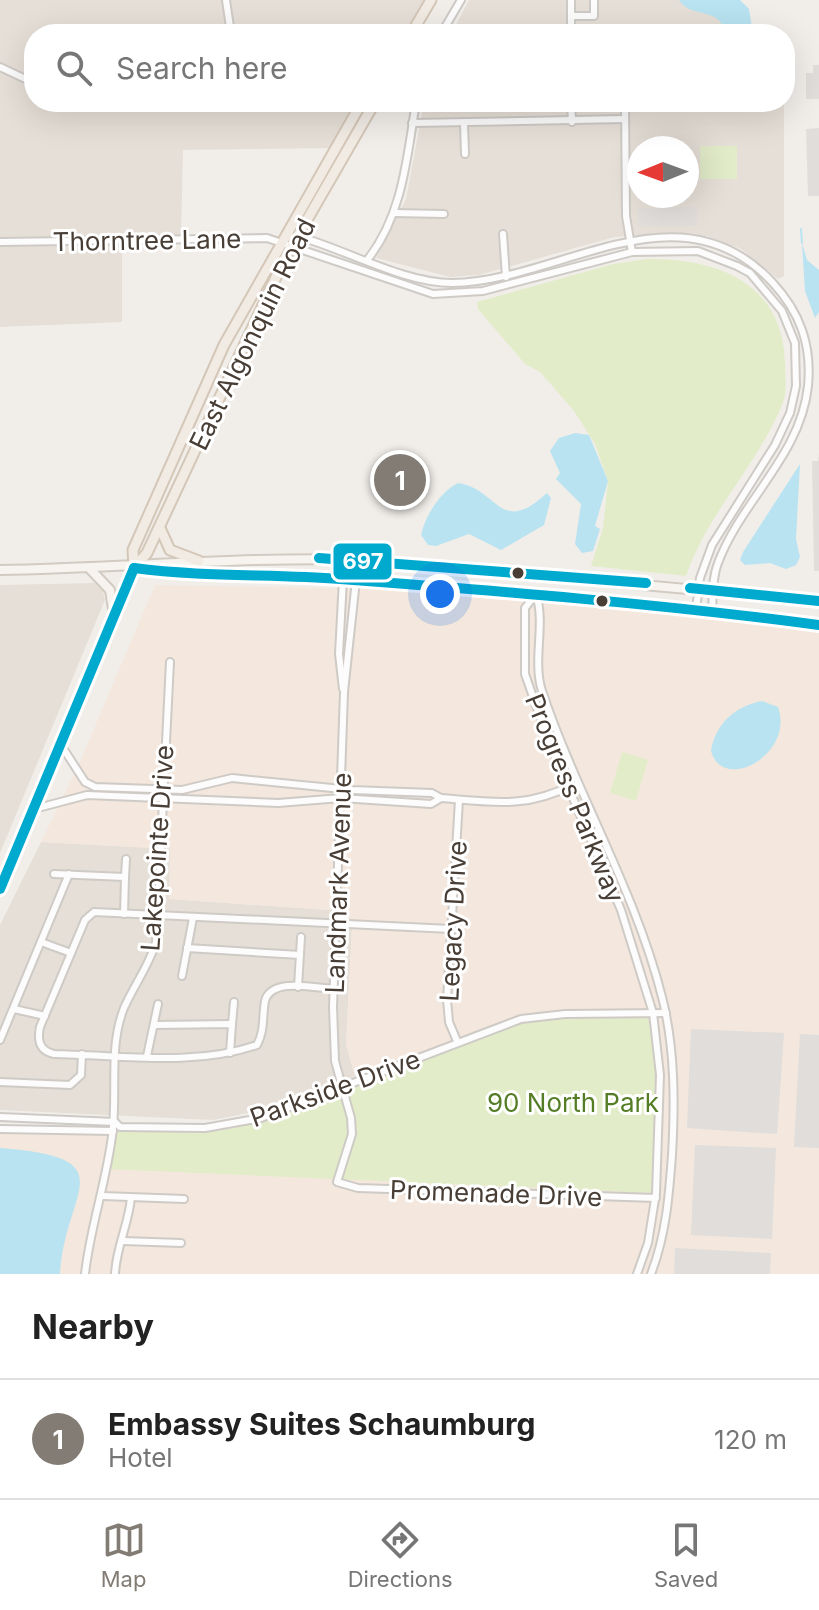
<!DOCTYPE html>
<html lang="en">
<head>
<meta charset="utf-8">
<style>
	body { margin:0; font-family:Inter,sans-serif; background:#f2f2f2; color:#222 }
	.compass { position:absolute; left:627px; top:136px; width:72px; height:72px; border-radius:50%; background:#fff; box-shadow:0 8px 32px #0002; rotate:269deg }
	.you { position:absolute; left:440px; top:594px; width:28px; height:28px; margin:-20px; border:6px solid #fff; border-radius:50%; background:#1a73e8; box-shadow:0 0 0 12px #1a73e833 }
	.badge { display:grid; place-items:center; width:52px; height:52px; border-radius:50%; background:#837c75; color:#fff; font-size:26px; font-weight:700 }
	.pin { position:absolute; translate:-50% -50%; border:4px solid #fff; box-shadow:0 2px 8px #0006 }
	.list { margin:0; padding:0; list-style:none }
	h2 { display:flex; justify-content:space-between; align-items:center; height:104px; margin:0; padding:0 32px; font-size:34px }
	h2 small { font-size:26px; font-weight:400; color:#767676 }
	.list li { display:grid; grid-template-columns:52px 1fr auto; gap:24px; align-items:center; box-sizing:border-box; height:120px; padding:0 32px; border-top:2px solid #e0e0e0 }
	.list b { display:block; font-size:30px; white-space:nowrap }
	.list p { margin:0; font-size:26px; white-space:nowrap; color:#767676 }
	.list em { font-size:26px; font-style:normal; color:#767676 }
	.icon { flex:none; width:44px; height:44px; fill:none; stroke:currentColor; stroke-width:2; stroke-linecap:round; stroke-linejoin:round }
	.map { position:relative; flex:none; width:819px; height:1274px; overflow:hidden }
	.search { position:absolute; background:#fff; box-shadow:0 8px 32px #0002; left:24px; right:24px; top:24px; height:88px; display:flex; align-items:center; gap:20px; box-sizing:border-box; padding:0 28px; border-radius:32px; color:#767676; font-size:30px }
	.sheet { height:224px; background:#fff }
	nav { display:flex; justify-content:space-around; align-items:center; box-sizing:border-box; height:112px; border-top:2px solid #e0e0e0; background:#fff; font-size:22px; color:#767676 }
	nav a { display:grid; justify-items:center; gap:4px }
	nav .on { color:#837c75 }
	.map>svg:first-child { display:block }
</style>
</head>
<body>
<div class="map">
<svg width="819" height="1274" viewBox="0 0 819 1274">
	<rect width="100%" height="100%" fill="#f1eeea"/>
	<g fill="#e6dfd7" fill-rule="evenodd">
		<path d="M0,0h431l-20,34h-377v68h328l-26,46 -153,2 -2,89 -59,1v82l-122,5z"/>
		<path d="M469,0h263l1,34h-282z"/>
		<path d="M424,102h360v174l-6,3 -37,-30 -34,-13 -32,-3 -60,4 -136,38 -29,2 -74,-19 30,-59zM639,148h48v48h-48z"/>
		<path d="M94,583l9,8 2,9 -105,253v-268z"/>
		<path d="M41,842l129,7v50l173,12 9,15 -6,119 9,31 -77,31 -65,13 -213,-10v-185z"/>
	</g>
	<path fill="#f4e7dd" d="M155,585l227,4 437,37v648h-819v-144l115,1 108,-4 134,-45 -11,-37 6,-119 -9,-15 -174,-12 1,-50 -129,-7 38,-78z"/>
	<g fill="#e3ecc9">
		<rect x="700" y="146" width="37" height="33"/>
		<path d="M647,259c69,-1 136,23 138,104 0,13 3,29 -3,42 -25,61 -74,107 -96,171l-95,-10 12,-38 5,-47 -13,-37 -21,-33 -34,-39 -15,-8 -47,-55 -1,-7 136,-38z"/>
		<path d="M622,752l26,8 -12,41 -26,-8z"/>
		<path d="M653,1013l7,62 -4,118 -550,-24 7,-38 131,-8 245,-94 60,-14z"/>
	</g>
	<g fill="#e0ddda">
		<path d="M813,65h6v34h-13v-26h7z"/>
		<path d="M819,128v68h-11l-2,-67z"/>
		<path d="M697,207v19h-59v-18z"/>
		<path d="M819,454v117h-5l-2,-110h6z"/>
		<path d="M691,1029l93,4 -7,101 -90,-6z"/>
		<path d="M800,1034l19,1v113l-25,-1z"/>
		<path d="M695,1145l81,3 -4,91 -81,-4z"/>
		<path d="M675,1248l96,5 -1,21h-96z"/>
	</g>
	<g fill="#b9e3f1">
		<path d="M679,0h61l9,9 4,25h-29c-1,-28 -34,-15 -45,-34z"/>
		<path d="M802,243l5,17 12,10v42l-4,6 -10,-27z"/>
		<path d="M575,433l14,2 19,46 -13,45 5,3 -7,22 -11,2 -7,-9 6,-40 -25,-25 4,-6 -10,-22 9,-13z"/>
		<path d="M800,464l-4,75 4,18 -4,8 -10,4 -16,-6 -25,2 -5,-5 3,-8z"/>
		<path d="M458,483c41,6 41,54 89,10l4,5 -7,27 -43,25 -32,-16 -33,12 -8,-1 -7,-10c4,-19 19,-43 37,-52z"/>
		<path d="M762,701l16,6c17,47 -55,87 -67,44 4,-27 24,-45 51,-50z"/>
		<path d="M0,1148c128,10 65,41 60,126h-60z"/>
	</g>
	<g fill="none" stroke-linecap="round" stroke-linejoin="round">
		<path stroke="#b9e3f1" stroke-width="2" d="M801,229l1,14"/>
		<defs>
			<g id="minor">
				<path d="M226,0l5,34"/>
				<path d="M571,0v34"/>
				<path d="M571,16h23v-16"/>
				<path d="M441,34l20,-34"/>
				<path d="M0,67l34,16"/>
				<path d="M571,102l1,20"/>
				<path d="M625,102l1,114 6,36"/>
				<path d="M412,123l213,-4"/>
				<path d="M464,123l1,31"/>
				<path d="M394,213l50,1"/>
				<path d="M503,234l3,43"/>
				<path d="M297,236c48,13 106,47 155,47 107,-1 226,-102 320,-1 28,30 40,63 36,104 -7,69 -67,115 -90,177 -6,15 -5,32 -6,48"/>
				<path d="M0,242l267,-4 166,56 50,-3 149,-39 66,-1 39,15 13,7 32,38 13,32 1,43 -6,27 -15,32 -63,100 -12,33 -4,31"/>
				<path d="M368,259c35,-45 39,-102 48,-157"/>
				<path d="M356,580l-12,112 -11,315 2,54 16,57 1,16 -15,48 21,6 298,10"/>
				<path d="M536,594l-11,14v66l23,66 73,170 32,103 7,62 -4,118 -8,50 -11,31"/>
				<path d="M536,594c10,31 -4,66 6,97 35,104 93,199 120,306 13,51 13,105 10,158 -3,41 -6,80 -21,119"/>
				<path d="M343,689l-4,-35 4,-75"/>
				<path d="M61,745l24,37 10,5 87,3 50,-12 120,12 80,3 9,5c50,4 85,11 131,-13"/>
				<path d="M34,809l53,-14 191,8 63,-5 90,6 10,-6"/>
				<path d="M54,874l71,3 -1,37"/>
				<path d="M125,877l1,-18"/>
				<path d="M41,942l30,11"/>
				<path d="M187,948l113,7"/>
				<path d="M182,976l11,-58"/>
				<path d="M298,987l3,-50"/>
				<path d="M334,989c-18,-1 -63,-12 -69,12 -3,16 0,29 -8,44 -64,22 -136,10 -203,9 -14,-3 -17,-13 -14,-27l45,-107 9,-8 357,17"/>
				<path d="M14,1009l31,7"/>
				<path d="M232,1024l2,-22"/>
				<path d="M154,1025l78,-1 -2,29"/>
				<path d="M0,1040l69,-166"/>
				<path d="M457,1041l-8,-19 -2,-22 12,-200"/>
				<path d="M147,1056l11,-52"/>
				<path d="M0,1082l70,3 11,-10 1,-21"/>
				<path d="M0,1117l115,5 5,5 85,1 56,-10 260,-99 44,-5 101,-1"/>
				<path d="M0,1129l113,2"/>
				<path d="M103,1196l81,3"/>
				<path d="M123,1241l58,2"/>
				<path d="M85,1274c5,-46 21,-91 27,-138 6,-42 -4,-88 12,-128 10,-23 25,-42 32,-66l14,-280"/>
				<path d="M115,1274c1,-27 14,-50 16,-77"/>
			</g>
			<g id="secondary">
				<path d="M90,569l20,21 4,25"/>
				<path d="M142,569c75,9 149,6 224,12 152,10 303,24 453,44"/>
				<path d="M0,570c123,-2 245,-14 369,-10l450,41"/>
			</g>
			<g id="primary">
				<path d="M411,34l20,-34"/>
				<path d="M160,528l10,22 29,11"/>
				<path d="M134,568l-1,-18 91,-205 138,-243"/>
				<path d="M0,889l134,-321 13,-15 138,-295 90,-156"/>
			</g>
		</defs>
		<use href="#minor" stroke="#cecac6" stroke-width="10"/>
		<use href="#secondary" stroke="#d2cbc2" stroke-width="12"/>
		<use href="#primary" stroke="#d4c7b7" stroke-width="13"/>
		<use href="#minor" stroke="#fdfcfc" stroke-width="6"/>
		<use href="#secondary" stroke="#f7f4ef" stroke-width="8"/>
		<use href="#primary" stroke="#f1ebe4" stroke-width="9"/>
		<defs>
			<g id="bus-1">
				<path d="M319,558l327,25"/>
				<path d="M134,568c69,9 137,6 206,11 161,12 320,25 479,46"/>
				<path d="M690,588l129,13"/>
				<path d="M0,889l134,-321"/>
			</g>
		</defs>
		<use href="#bus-1" stroke="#fff" stroke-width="16"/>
		<use href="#bus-1" stroke="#00a9ce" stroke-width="10"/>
	</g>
	<g fill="#483e36" stroke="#fff" stroke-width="3">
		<circle cx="518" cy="573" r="7"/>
		<circle cx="602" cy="601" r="7"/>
	</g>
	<g text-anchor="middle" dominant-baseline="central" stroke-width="6" stroke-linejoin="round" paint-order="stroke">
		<g font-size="26" fill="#483e36" stroke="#fff">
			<text transform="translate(147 240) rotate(-1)">Thorntree Lane</text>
			<text transform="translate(252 334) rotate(-64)">East Algonquin Road</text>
			<text transform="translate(575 798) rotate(68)">Progress Parkway</text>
			<text transform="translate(157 848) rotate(-86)">Lakepointe Drive</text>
			<text transform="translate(338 883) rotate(-88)">Landmark Avenue</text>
			<text transform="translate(453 921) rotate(-87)">Legacy Drive</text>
			<text transform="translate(335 1088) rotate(-20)">Parkside Drive</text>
			<text transform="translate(496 1193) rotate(2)">Promenade Drive</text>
		</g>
		<g font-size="26" fill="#547d26" stroke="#fff">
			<text x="573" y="1102">90 North Park</text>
		</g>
	</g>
	<rect stroke="#fff" stroke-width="3" x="332" y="542" width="61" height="39" rx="8" fill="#00a9ce"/>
	<g font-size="22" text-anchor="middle" font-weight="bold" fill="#fff">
		<text x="363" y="569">697</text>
	</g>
</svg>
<svg class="compass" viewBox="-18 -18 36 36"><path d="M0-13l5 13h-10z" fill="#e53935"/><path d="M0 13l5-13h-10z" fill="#767676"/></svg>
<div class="you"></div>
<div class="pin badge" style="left:400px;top:480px">1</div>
<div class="search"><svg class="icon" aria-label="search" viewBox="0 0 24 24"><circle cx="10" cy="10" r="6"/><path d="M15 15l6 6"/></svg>Search here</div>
</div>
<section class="sheet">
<h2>Nearby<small></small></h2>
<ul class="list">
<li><span class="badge">1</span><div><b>Embassy Suites Schaumburg</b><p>Hotel</p></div><em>120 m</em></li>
</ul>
</section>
<nav>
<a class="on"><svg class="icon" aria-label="map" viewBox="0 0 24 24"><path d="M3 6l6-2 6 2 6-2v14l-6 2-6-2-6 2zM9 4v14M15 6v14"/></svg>Map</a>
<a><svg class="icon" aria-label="directions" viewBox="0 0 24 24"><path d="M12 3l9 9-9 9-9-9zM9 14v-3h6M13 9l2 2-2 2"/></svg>Directions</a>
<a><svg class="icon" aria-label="saved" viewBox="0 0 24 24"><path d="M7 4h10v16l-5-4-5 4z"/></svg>Saved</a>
</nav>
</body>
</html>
